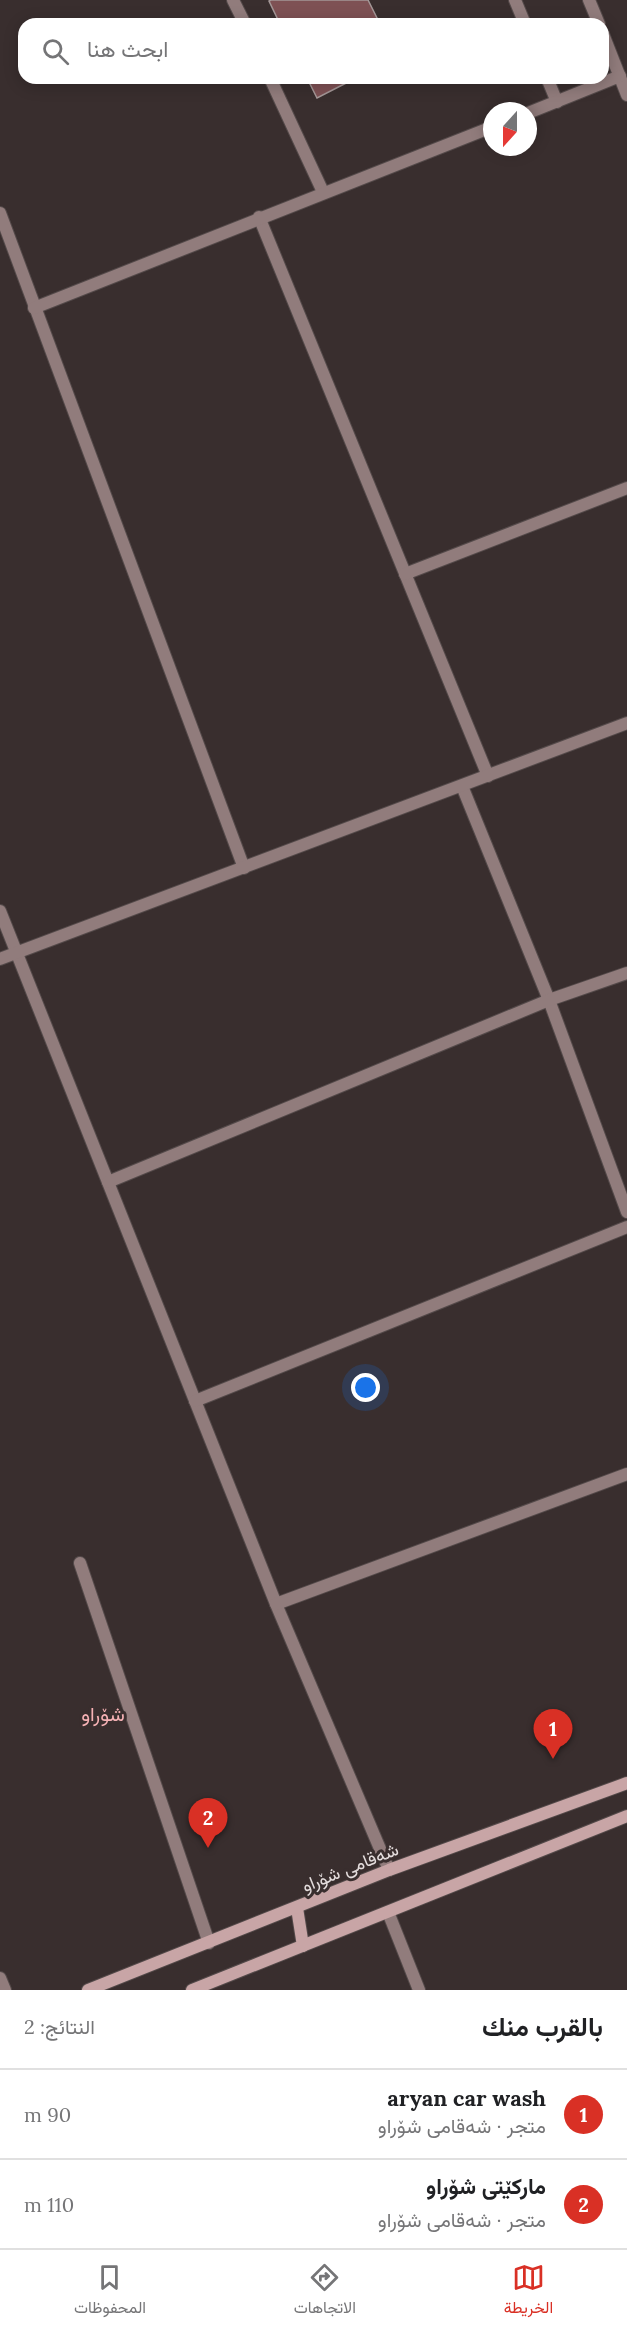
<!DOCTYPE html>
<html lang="ar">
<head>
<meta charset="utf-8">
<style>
	body { margin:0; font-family:Lora,Vazirmatn,serif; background:#f2f2f2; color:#202124; direction:rtl }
	.compass { position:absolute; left:483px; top:102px; width:54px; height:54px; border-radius:50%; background:#fff; box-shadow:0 3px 15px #0003; rotate:201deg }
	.you { position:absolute; left:366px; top:1388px; width:21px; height:21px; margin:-15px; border:4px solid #fff; border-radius:50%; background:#1a73e8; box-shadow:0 0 0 9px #1a73e833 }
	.badge { display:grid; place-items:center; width:39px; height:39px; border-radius:50%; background:#d93025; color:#fff; font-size:20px; font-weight:700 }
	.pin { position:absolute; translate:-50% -50px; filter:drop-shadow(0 2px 3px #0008) }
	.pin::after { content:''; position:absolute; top:32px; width:21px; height:18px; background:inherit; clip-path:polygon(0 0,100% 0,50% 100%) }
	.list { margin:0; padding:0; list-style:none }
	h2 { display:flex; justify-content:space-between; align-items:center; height:78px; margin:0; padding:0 24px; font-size:26px }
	h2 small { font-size:20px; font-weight:400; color:#757577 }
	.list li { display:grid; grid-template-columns:39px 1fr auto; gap:18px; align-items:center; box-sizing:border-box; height:90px; padding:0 24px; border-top:2px solid #e0e0e0 }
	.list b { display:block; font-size:22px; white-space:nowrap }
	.list p { margin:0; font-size:20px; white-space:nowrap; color:#757577 }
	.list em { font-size:20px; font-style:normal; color:#757577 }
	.icon { flex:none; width:33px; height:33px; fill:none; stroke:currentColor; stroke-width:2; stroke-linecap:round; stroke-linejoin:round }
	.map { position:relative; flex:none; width:627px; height:1990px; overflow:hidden; direction:ltr }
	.search { position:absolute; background:#fff; box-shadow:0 3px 15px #0003; left:18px; right:18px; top:18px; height:66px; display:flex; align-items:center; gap:15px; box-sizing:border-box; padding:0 21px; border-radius:18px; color:#757577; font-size:22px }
	.sheet { height:258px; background:#fff }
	nav { display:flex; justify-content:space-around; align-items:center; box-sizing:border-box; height:84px; border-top:2px solid #e0e0e0; background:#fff; font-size:16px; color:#757577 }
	nav a { display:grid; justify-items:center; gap:3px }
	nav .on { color:#d93025 }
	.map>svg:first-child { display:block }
</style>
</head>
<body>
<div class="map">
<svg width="627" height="1990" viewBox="0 0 627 1990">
	<rect width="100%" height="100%" fill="#392e2e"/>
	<g fill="#7e5154" stroke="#a49797" stroke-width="1.5">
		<path d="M271,0h97l12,24h-100l-11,-23z"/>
		<path d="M307,78h49l-39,20z"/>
	</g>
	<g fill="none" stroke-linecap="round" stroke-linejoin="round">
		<defs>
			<g id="street">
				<path d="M233,0l12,24"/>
				<path d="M515,0l10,24"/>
				<path d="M589,0l10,24"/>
				<path d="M603,34l24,61"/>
				<path d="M270,78l53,114"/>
				<path d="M547,78l10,24"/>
				<path d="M528,113l92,-37"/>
				<path d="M0,213l244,655"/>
				<path d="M259,217l229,559"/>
				<path d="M34,308l458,-181"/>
				<path d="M405,574l222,-86"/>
				<path d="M462,786l87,214 78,212"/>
				<path d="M0,911l276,693 113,266"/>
				<path d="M0,959l627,-236"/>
				<path d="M108,1182l441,-182 78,-27"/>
				<path d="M195,1401l432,-174"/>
				<path d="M80,1563l129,380"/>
				<path d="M276,1604l351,-130"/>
				<path d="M388,1912l31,78"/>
				<path d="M0,1978l5,12"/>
			</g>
			<g id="secondary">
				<path d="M297,1908l6,38"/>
				<path d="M88,1990l301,-120 238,-87"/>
				<path d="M192,1990l435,-174"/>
			</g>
		</defs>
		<use href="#street" stroke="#544a4a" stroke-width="14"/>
		<use href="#secondary" stroke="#544a4a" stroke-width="14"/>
		<use href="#street" stroke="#917c7c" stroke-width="12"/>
		<use href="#secondary" stroke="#c8a5a6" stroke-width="12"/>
	</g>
	<g text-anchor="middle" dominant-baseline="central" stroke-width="6" stroke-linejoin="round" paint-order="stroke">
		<g font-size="18" fill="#e4dddd" stroke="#392e2e">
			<text transform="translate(350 1867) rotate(-22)">شەقامی شۆراو</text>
		</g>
		<g font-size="20" fill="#f6b2b5" stroke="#392e2e">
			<text x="103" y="1713">شۆراو</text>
		</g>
	</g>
</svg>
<svg class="compass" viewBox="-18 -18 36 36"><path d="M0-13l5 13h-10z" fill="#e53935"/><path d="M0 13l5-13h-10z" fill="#757577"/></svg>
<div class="you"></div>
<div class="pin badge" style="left:553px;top:1759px">1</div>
<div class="pin badge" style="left:208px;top:1848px">2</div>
<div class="search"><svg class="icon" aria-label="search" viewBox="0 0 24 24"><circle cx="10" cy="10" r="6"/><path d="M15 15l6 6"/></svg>ابحث هنا</div>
</div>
<section class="sheet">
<h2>بالقرب منك<small>النتائج: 2</small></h2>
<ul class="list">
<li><span class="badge">1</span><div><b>aryan car wash</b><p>متجر · شەقامی شۆراو</p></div><em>90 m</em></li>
<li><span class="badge">2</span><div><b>مارکێتی شۆراو</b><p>متجر · شەقامی شۆراو</p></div><em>110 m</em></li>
</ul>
</section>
<nav>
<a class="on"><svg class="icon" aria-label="map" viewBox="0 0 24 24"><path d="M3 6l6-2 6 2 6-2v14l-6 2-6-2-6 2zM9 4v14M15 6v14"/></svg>الخريطة</a>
<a><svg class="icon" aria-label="directions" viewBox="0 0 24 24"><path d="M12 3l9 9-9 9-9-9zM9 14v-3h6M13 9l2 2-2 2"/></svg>الاتجاهات</a>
<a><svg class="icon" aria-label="saved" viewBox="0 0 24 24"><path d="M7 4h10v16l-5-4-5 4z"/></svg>المحفوظات</a>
</nav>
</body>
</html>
